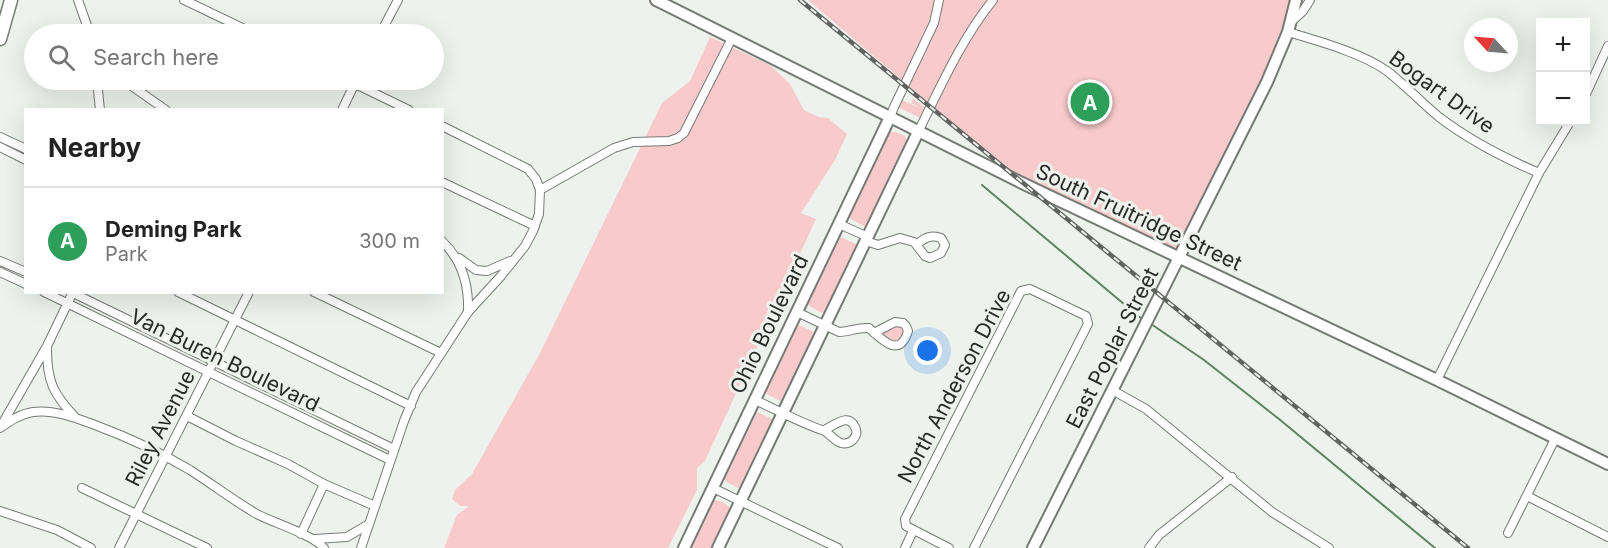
<!DOCTYPE html>
<html lang="en">
<head>
<meta charset="utf-8">
<style>
	body { margin:0; font-family:Inter,sans-serif; background:#f6f6f6; color:#222 }
	.controls { position:absolute; right:18px; top:18px; display:grid; overflow:hidden; border-radius:0px; box-shadow:0 6px 24px #0002 }
	.controls button { width:54px; height:54px; display:grid; place-items:center; padding:0; border:0; border-bottom:2px solid #e0e0e0; background:#fff; color:#222; font:30px sans-serif }
	.compass { position:absolute; left:1464px; top:18px; width:54px; height:54px; border-radius:50%; background:#fff; box-shadow:0 6px 24px #0002; rotate:296deg }
	.you { position:absolute; left:928px; top:351px; width:21px; height:21px; margin:-15px; border:4px solid #fff; border-radius:50%; background:#1a73e8; box-shadow:0 0 0 9px #1a73e833 }
	.badge { display:grid; place-items:center; width:39px; height:39px; border-radius:50%; background:#1a73e8; color:#fff; font-size:20px; font-weight:700 }
	.pin { position:absolute; translate:-50% -50%; border:3px solid #fff; box-shadow:0 2px 6px #0006 }
	.list { margin:0; padding:0; list-style:none }
	h2 { display:flex; justify-content:space-between; align-items:center; height:78px; margin:0; padding:0 24px; font-size:26px }
	h2 small { font-size:20px; font-weight:400; color:#767676 }
	.list li { display:grid; grid-template-columns:39px 1fr auto; gap:18px; align-items:center; box-sizing:border-box; height:108px; padding:0 24px; border-top:2px solid #e0e0e0 }
	.list b { display:block; font-size:22px; white-space:nowrap }
	.list p { margin:0; font-size:20px; white-space:nowrap; color:#767676 }
	.list em { font-size:20px; font-style:normal; color:#767676 }
	.icon { flex:none; width:33px; height:33px; fill:none; stroke:currentColor; stroke-width:2; stroke-linecap:round; stroke-linejoin:round }
	.map { position:relative; flex:none; width:1608px; height:548px; overflow:hidden }
	.search { position:absolute; background:#fff; box-shadow:0 6px 24px #0002; left:24px; top:24px; width:420px; height:66px; display:flex; align-items:center; gap:15px; box-sizing:border-box; padding:0 21px; border-radius:33px; color:#767676; font-size:22px }
	.panel { position:absolute; background:#fff; box-shadow:0 6px 24px #0002; left:24px; top:108px; width:420px; height:186px; border-radius:0px }
	.map>svg:first-child { display:block }
</style>
</head>
<body>
<div class="map">
<svg width="1608" height="548" viewBox="0 0 1608 548">
	<rect width="100%" height="100%" fill="#edf2ed"/>
	<g fill="#f8cacb">
		<path d="M808,0h488l-4,21 -112,236 -158,-74z"/>
		<path d="M710,37l60,28 20,19 14,26 14,7 10,1 19,16 -12,26 -34,53 15,6 -111,242 -8,7v22l-29,58h-224l13,-33 12,-9h-9l-8,-7 3,-9 17,-16 68,-121 122,-250 28,-22z"/>
		<path d="M900,99l22,10 -11,-6 1,-3 2,-1 11,9 1,1 -3,7 -3,2 -22,-11z"/>
		<path d="M890,132h6l9,4 3,7 -39,81 -5,2 -13,-7 -2,-5 38,-80z"/>
		<path d="M841,237l15,7 1,5 -30,62 -5,2 -13,-7 -2,-5 29,-60z"/>
		<path d="M799,325l15,7 1,5 -30,62 -5,2 -13,-7 -2,-5 29,-60z"/>
		<path d="M895,326l6,1 3,3 -5,10 -5,1 -10,-6v-3z"/>
		<path d="M757,412l15,7 1,5 -30,62 -5,2 -13,-7 -2,-5 31,-63z"/>
		<path d="M713,500c8,0 15,4 19,11l-18,37h-25z"/>
	</g>
	<g fill="none" stroke-linecap="round" stroke-linejoin="round">
		<g stroke="#5a855f" stroke-width="2">
			<path d="M982,185l161,135"/>
			<path d="M1151,324l53,36 75,59 156,129"/>
		</g>
		<defs>
			<g id="street">
				<path d="M78,0l12,34"/>
				<path d="M184,0l71,34"/>
				<path d="M1292,21l11,-10 7,-11"/>
				<path d="M1288,32c30,9 74,21 99,39 18,14 34,31 52,46 30,23 65,41 100,56"/>
				<path d="M380,34l18,-34"/>
				<path d="M97,80l3,30"/>
				<path d="M123,80l43,30"/>
				<path d="M347,80l62,30"/>
				<path d="M1586,94l22,-48"/>
				<path d="M342,110l14,-29"/>
				<path d="M890,117l4,-10 40,-84 5,-23"/>
				<path d="M442,126l86,43 8,10 4,11"/>
				<path d="M918,132c23,-46 43,-92 75,-132"/>
				<path d="M0,137l26,12"/>
				<path d="M0,147l26,13"/>
				<path d="M442,182l93,44"/>
				<path d="M839,224l29,13"/>
				<path d="M442,241c20,19 27,44 26,71"/>
				<path d="M866,241l12,4 22,-7 14,4 11,14 5,2 11,-5 4,-8 -4,-7c-10,-4 -16,0 -24,6"/>
				<path d="M459,258l17,12 11,1 23,-10"/>
				<path d="M0,261l26,11"/>
				<path d="M0,272l26,12"/>
				<path d="M44,292l346,168"/>
				<path d="M71,292l323,157"/>
				<path d="M178,292l233,114"/>
				<path d="M314,292l127,61"/>
				<path d="M797,312l42,20c10,0 19,-5 30,-4 13,12 31,31 39,3l-2,-5 -3,-3 -8,-1 -21,11"/>
				<path d="M47,349c0,32 6,45 28,68"/>
				<path d="M1437,380l102,-207 31,-51"/>
				<path d="M1112,390l34,19 126,103 57,36"/>
				<path d="M755,400c22,10 44,22 67,30 7,2 12,11 19,13 9,3 19,-7 14,-16 -7,-15 -21,-1 -31,3"/>
				<path d="M187,416l49,25 52,23 36,20 51,22"/>
				<path d="M1,426l46,-80 26,-54"/>
				<path d="M0,428c10,-7 20,-14 33,-16 20,-3 43,6 62,13 32,12 65,27 95,45 22,14 43,30 65,43 18,10 57,21 69,35"/>
				<path d="M82,488l125,60"/>
				<path d="M713,488l125,60"/>
				<path d="M1527,496l81,41"/>
				<path d="M0,511l57,19 34,18"/>
				<path d="M1508,533l47,-94"/>
				<path d="M301,534l23,-50"/>
				<path d="M315,539l32,-2 22,-13"/>
				<path d="M119,548l130,-256"/>
				<path d="M361,548l43,-127 12,-29 52,-80 33,-36 24,-30 8,-15 6,-17 1,-24 74,-42 19,-6 36,-1 9,-3 6,-5 48,-95"/>
				<path d="M905,548l8,-17"/>
				<path d="M949,548l-43,-22 -1,-7 116,-228 9,-2 56,27 2,8 -114,224"/>
				<path d="M1149,548l10,-13 73,-58"/>
			</g>
			<g id="secondary">
				<path d="M656,0l366,183 415,197 171,84"/>
				<path d="M684,548l206,-431"/>
				<path d="M718,548l200,-416"/>
				<path d="M1033,548l234,-466 21,-50 8,-32"/>
			</g>
			<path id="primary" d="M0,39l11,-39"/>
		</defs>
		<use href="#street" stroke="#757a75" stroke-width="10"/>
		<use href="#secondary" stroke="#757a75" stroke-width="14"/>
		<use href="#primary" stroke="#757a75" stroke-width="15"/>
		<use href="#street" stroke="#fff" stroke-width="8"/>
		<use href="#secondary" stroke="#fff" stroke-width="10"/>
		<use href="#primary" stroke="#fff" stroke-width="12"/>
		<defs>
			<path id="rail" d="M800,0l668,548"/>
		</defs>
		<use href="#rail" stroke="#606360" stroke-width="4.5"/>
		<use href="#rail" stroke="#edf2ed" stroke-width="2" stroke-dasharray="7" stroke-linecap="butt"/>
	</g>
	<g text-anchor="middle" dominant-baseline="central" stroke-width="6" stroke-linejoin="round" paint-order="stroke">
		<g font-size="21" fill="#282a28" stroke="#edf2ed">
			<text transform="translate(1442 92) rotate(36)">Bogart Drive</text>
			<text transform="translate(1139 217) rotate(25)">South Fruitridge Street</text>
			<text transform="translate(769 324) rotate(-64)">Ohio Boulevard</text>
			<text transform="translate(1112 348) rotate(-63)">East Poplar Street</text>
			<text transform="translate(225 360) rotate(26)">Van Buren Boulevard</text>
			<text transform="translate(954 386) rotate(-62)">North Anderson Drive</text>
			<text transform="translate(160 428) rotate(-63)">Riley Avenue</text>
		</g>
	</g>
</svg>
<div class="controls">
<button>+</button>
<button>−</button>
</div>
<svg class="compass" viewBox="-18 -18 36 36"><path d="M0-13l5 13h-10z" fill="#e53935"/><path d="M0 13l5-13h-10z" fill="#767676"/></svg>
<div class="you"></div>
<div class="pin badge" style="left:1090px;top:102px;background:#2e9e5b">A</div>
<div class="search"><svg class="icon" aria-label="search" viewBox="0 0 24 24"><circle cx="10" cy="10" r="6"/><path d="M15 15l6 6"/></svg>Search here</div>
<section class="panel">
<h2>Nearby<small></small></h2>
<ul class="list">
<li><span class="badge" style="background:#2e9e5b">A</span><div><b>Deming Park</b><p>Park</p></div><em>300 m</em></li>
</ul>
</section>
</div>
</body>
</html>
